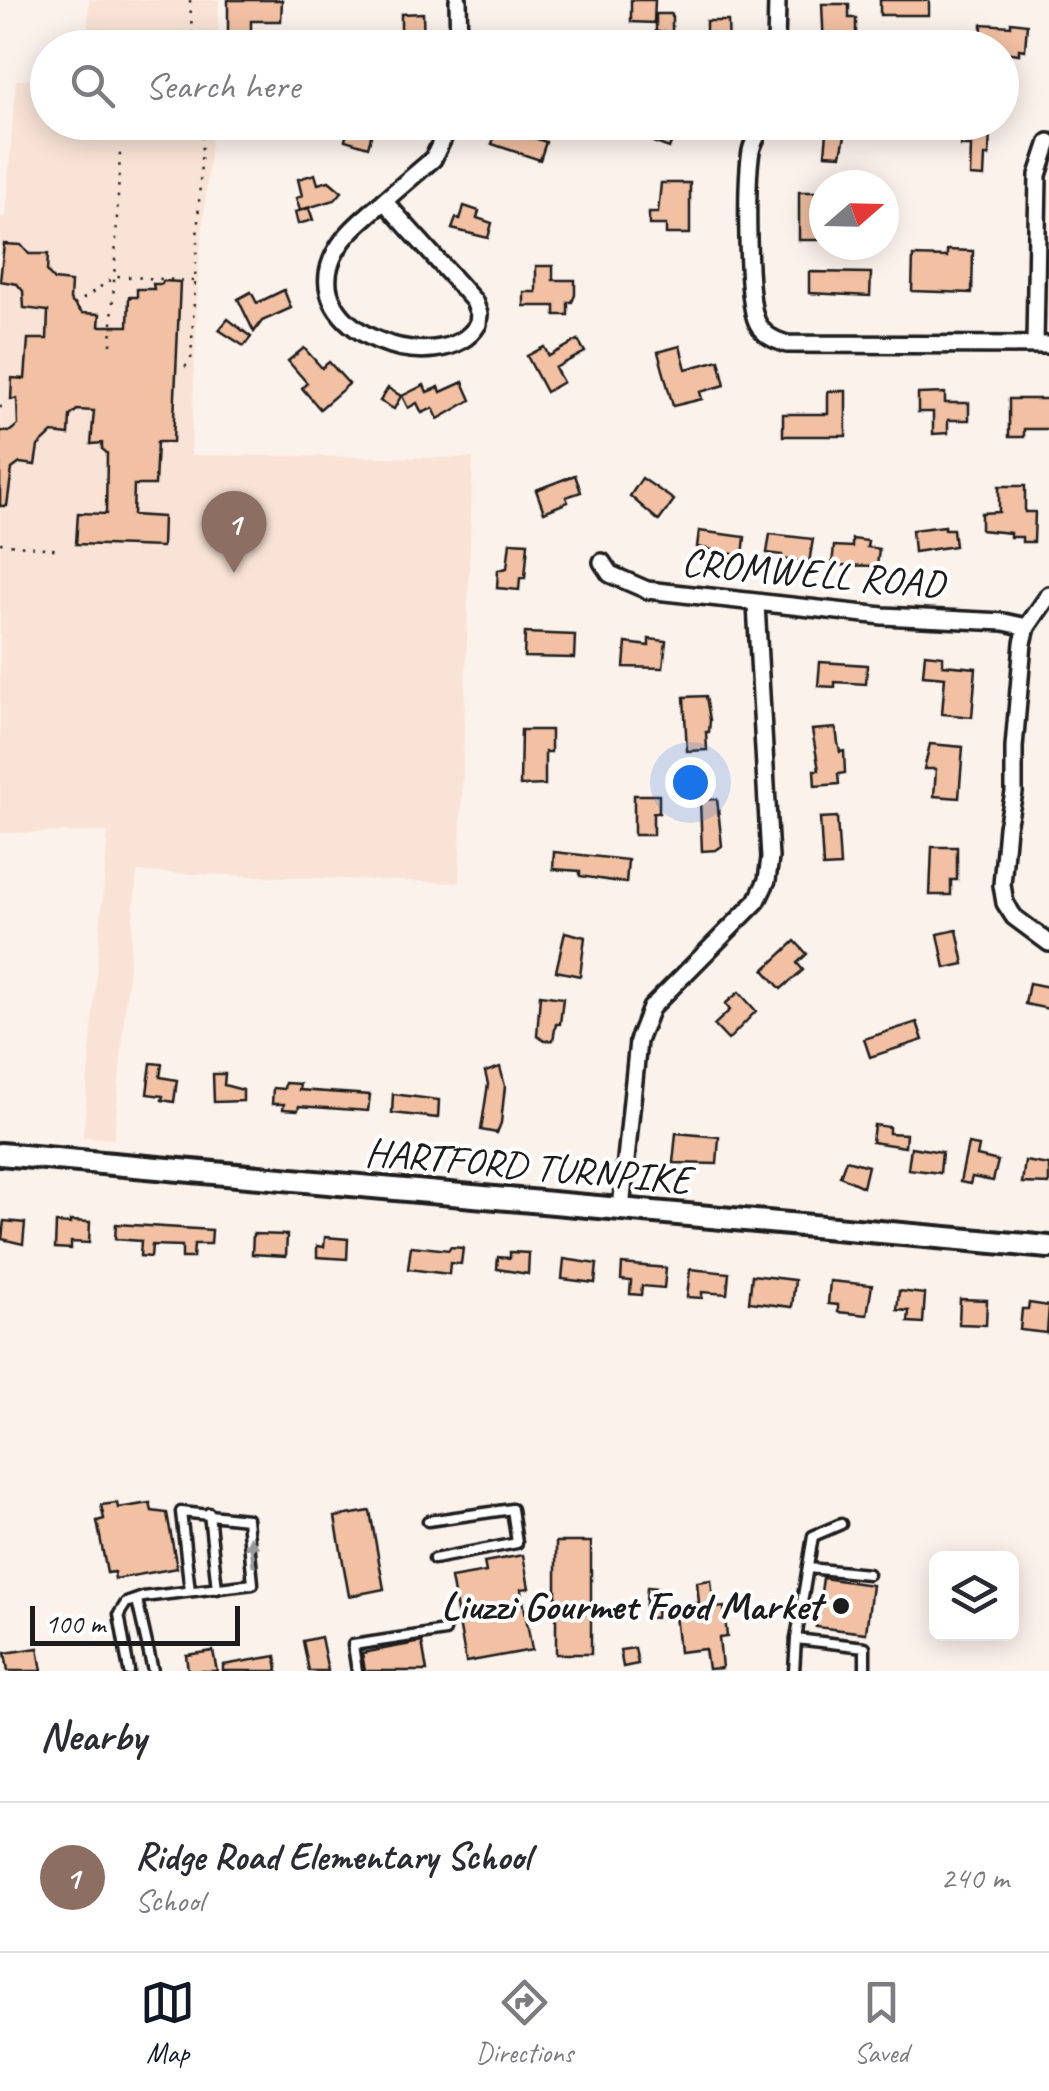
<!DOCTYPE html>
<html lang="en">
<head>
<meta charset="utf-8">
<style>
	body { margin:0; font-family:Caveat,sans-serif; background:#f7f7f7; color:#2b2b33 }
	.controls { position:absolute; right:30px; bottom:30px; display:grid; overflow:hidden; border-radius:15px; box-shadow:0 5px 25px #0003 }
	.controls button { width:90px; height:90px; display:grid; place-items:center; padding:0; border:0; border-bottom:2px solid #e1e1e2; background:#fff; color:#2b2b33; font:50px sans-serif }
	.compass { position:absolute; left:809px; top:170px; width:90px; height:90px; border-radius:50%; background:#fff; box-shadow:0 5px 25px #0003; rotate:70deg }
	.scale { position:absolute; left:30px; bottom:25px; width:210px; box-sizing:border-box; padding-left:10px; border:5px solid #1c1c1c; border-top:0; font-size:28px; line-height:35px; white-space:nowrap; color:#1c1c1c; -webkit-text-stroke:8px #fff; paint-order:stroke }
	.you { position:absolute; left:690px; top:782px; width:35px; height:35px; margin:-25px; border:8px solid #fff; border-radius:50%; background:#1a73e8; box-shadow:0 0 0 15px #1a73e833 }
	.badge { display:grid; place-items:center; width:65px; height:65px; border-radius:50%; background:#111827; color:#fff; font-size:32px; font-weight:700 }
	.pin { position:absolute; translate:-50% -82px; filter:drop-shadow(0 2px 5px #0008) }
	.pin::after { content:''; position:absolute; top:52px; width:35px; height:30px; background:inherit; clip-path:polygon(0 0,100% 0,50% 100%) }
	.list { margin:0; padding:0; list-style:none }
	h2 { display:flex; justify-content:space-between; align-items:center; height:130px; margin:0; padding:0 40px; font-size:42px }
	h2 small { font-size:32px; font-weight:400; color:#7c7c81 }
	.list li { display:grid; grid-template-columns:65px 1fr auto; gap:30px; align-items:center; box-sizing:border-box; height:150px; padding:0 40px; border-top:2px solid #e1e1e2 }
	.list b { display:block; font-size:38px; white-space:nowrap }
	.list p { margin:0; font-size:32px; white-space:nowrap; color:#7c7c81 }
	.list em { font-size:32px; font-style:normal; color:#7c7c81 }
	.icon { flex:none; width:55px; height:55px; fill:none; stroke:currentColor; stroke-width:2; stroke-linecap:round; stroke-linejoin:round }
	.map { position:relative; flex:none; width:1049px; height:1671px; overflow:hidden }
	.search { position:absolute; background:#fff; box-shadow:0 5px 25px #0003; left:30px; right:30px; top:30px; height:110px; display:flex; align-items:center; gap:25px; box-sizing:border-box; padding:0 35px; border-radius:55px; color:#7c7c81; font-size:38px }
	.sheet { height:280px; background:#fff }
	nav { display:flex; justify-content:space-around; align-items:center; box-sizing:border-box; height:140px; border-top:2px solid #e1e1e2; background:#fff; font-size:28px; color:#7c7c81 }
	nav a { display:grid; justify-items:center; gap:5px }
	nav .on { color:#111827 }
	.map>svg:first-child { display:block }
</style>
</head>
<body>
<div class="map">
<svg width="1049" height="1671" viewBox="0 0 1049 1671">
	<rect width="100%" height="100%" fill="#fcf2ec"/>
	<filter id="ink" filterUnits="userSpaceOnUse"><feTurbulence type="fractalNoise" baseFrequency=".01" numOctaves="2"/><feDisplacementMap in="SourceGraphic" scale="20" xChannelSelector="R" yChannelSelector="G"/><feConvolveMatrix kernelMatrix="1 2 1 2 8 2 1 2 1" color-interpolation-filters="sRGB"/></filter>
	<g filter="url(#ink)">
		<g fill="#f9e3d6">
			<path d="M89,0h130l-2,47 -130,1z"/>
			<path d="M47,79l1,43 165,1 -14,141 -8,191 282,3 -14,425 -322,-11 -23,267 -31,-2 25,-305 -108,1v-616h5l11,-137z"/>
		</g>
		<g fill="#f2c0a2" stroke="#1c1c1c" stroke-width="2.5">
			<path d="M228,0h54l-1,21h-30v16h-23z"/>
			<path d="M631,0h24l-1,23 -23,-1z"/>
			<rect x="880" y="0" width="49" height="15"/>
			<path d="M822,4h27v14h7v23h-10l-5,7h-17z"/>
			<path d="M423,13l1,35h-30v-12h7v-22z"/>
			<rect x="656" y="14" width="16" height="18"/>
			<path d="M706,21h22l1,27h-23z"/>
			<path d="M1011,22l16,2 -2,26 -6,-1v5l-17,-2v-4h-21l1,-24 29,2z"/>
			<rect x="512" y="31" width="24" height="17"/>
			<path d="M83,35l25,1 -1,12h-24z"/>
			<path d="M350,122h25l-7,25 -23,-7z"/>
			<path d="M499,122h18l-3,9 32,11 -6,18 -48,-16z"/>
			<path d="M660,122h50l-5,16 -28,-10 -8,20 -16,-6z"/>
			<path d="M828,122h20l-7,33 -16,-1z"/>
			<path d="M961,122h25v5h4l-1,29h-4l-1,21 -14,-1 1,-30h-10z"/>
			<path d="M315,174l3,10 11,-3 13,11 -7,8 -35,10 -4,-12 6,-2 -4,-17z"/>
			<path d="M661,183h29v51h-24v-9h-17v-12h9z"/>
			<rect x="799" y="192" width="25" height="48"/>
			<path d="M464,206l15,5 -2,7 15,5 -4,15 -36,-9 4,-11 4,2z"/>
			<path d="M309,208l4,12 -15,4 -3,-12z"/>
			<path d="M4,244l17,1 8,9h19l-1,18 7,8 17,2 -1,18 12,13 18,1 -1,12h29l1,-29h8v-8h17l-1,-5h9l1,-3 17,1 -7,160h-16l-2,43h-21l-1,30 30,2 -1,30 -86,-3 2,-31 28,1 1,-61 -5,-4v-6l-11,1 3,-33 -17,-1 -7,6 -1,19 -17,-2 -14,13 -3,19 -15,-2 -8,6 -5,37h-7v-75l9,1 9,-7 -1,-26h-6l1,-21 13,1 3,-40h19l1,-28 -24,-3 -1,-17 -6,-7 -17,-3z"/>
			<path d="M947,250l26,1 -1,42 -60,-2 1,-35 34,1z"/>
			<path d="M536,266h17v14h22v15l-3,7h-4v13h-13v-9h-31v-14h12z"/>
			<path d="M809,272l62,1 -1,23 -61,-3z"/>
			<path d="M284,290l7,18 -29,13 -8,11 -16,-33 13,-7 6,11z"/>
			<path d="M228,319l23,18 -7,9 -25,-16z"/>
			<path d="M578,340l7,12 -30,16 8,14 -17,10 -19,-36 17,-9 5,9z"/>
			<path d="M680,346l6,23 33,-9 6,25 -25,7 2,7 -29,7 -15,-54z"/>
			<path d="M304,348l18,20 7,-6 20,22 -29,25 -18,-21 5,-5 -19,-22z"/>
			<path d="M463,382l8,18 -33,19 -5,-11 -11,5 -5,-10 -9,5 -6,-12 22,-11 3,7 12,-5 2,5z"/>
			<path d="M388,388l13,8 -7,13 -14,-8z"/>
			<path d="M828,391h18v45h-63v-22h45z"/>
			<path d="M945,393v10h24v17h-21v13l-15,1v-22h-15v-18z"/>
			<path d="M1009,399h40v30h-25v8h-15z"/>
			<path d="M575,475l6,17 -15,5 2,5 -24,10 -8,-22z"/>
			<path d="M642,478l32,22 -15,21 -29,-25z"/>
			<path d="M999,486h26v26h10l-1,30h-12v-5h-12v-4l-29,-3v-17l18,-1z"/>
			<path d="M945,526v3h8l2,17 -41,6 -2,-22z"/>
			<path d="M699,531l46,6 -2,19 -46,-9z"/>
			<path d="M770,534l43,5 -4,24 -27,-4v-4l-15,-2z"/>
			<path d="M852,539l16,2 -1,6 12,2 -2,17 -45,-1 2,-19 18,1z"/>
			<path d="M510,542l18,1 -3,35h-5l-1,12 -22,-2 1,-18 9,-2z"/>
			<path d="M525,633l50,2 -1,23 -50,-1z"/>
			<path d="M649,639l17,2 -3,27 -39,-1 2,-24 23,3z"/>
			<path d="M925,654l18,2v9l33,3 -4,49 -30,-3 3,-37 -22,-2z"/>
			<path d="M820,662l47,3 -1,19 -31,-2v5l-17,-1z"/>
			<path d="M706,696l4,24 -1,12h-3l1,18 -20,1 -3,-54z"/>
			<path d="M836,728l2,15 2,9 4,-1 1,22 -7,1 1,10 -24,2 -1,-16h5l-7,-40z"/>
			<path d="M521,730h30v22h-6v33l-25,1z"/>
			<path d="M930,744l33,3 -4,51 -25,-2 2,-27h-12z"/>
			<path d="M634,795h25v18h-6v22h-19z"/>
			<path d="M717,799l5,47 -6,4 -14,1 -2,-51z"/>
			<path d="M837,817l3,49 -17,1 -3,-49z"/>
			<path d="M932,847h25v33h-6v15h-21z"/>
			<path d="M554,852l74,8 -2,23 -46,-7v-5l-27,-2z"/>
			<path d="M957,930l7,34 -19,4 -7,-34z"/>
			<path d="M565,932l20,5 -5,39 -24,-5z"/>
			<path d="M795,941l12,13 -10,9 6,7 -22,19 -17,-19z"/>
			<path d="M1029,983l20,4v22l-24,-5z"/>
			<path d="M739,992l17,19 -28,29 -14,-15 16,-15 -5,-6z"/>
			<path d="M540,995l23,3 -3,26h-4l-3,16 -8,1 -8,-5z"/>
			<path d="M917,1022l6,18 -53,17 -6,-18z"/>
			<path d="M151,1063l11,1 -2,13 17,3 -3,22 -12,-2 1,-4 -16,-2z"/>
			<path d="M500,1067l5,19 -4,37 -4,10 -16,-3 7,-46 -3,-12z"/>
			<path d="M213,1074h12l-1,11 19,5v11l-29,1z"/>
			<path d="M285,1083l15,1 -1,6 71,5 -2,16 -69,-5 -1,4 -15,-1 1,-5h-12l1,-16 11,1z"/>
			<path d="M393,1094l46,6 -1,18 -46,-5z"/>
			<path d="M874,1125l15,2v6l17,1 -1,13 -33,-5z"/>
			<path d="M676,1133l43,4 -2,27 -44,-1z"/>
			<path d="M968,1144l11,2 -2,10 21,5 -5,20 -21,-4 -2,7 -10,-2z"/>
			<path d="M911,1147l31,5 -2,21 -32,-4z"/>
			<path d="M846,1160l22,6 -5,21 -23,-11z"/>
			<path d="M1025,1161l24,4v19l-27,-1z"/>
			<path d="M4,1221l21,2 -2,21 -21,-5z"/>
			<path d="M70,1221l20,1 -1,21 -18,-1v7l-16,-1 1,-25 14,1z"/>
			<path d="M116,1224l96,6 -1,14h-17l-1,14h-11v-12l-30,-1 -1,12 -11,-1 1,-15 -26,-2z"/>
			<path d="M253,1234l34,1 -1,21 -34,-2z"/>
			<path d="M325,1237l23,2 -1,20 -30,-2v-11l7,1z"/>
			<path d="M411,1246l38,4 1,-3 13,1 -2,16 -11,-1 -1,11 -41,-5z"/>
			<path d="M510,1252l19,1 -1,21 -31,-5 1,-12 12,1z"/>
			<path d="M564,1259l33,5 -2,19 -33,-4z"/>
			<path d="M622,1264l44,4 -2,20 -22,-2 -1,9 -11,-1 1,-13 -10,-1z"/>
			<path d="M690,1269l39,4 -2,21 -25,-2v6l-15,-1z"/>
			<path d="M752,1275l43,5 -3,27 -43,-5z"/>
			<path d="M830,1281l42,4 -5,30 -29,-3v-7l-10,-1z"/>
			<path d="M899,1291l26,3 -2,29 -15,-1 1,-11 -12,-1z"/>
			<path d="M960,1299l27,1 -1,25 -27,-1z"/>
			<path d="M1029,1303l20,3 -2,27 -27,-3 2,-21h6z"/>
			<path d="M117,1503l1,5 32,-5 2,8 15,2 10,55 -62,11 -1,-7 -7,1 -10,-52 7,-2 -3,-14z"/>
			<path d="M370,1511l14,78 -35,7 -14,-79z"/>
			<rect x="556" y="1542" width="35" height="112"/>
			<path d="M523,1555l6,33 -8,1 11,61 -66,12 -15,-84 35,-6 -2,-10z"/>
			<path d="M823,1578l49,7 -6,48 -50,-6z"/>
			<path d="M711,1580l3,28 10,-1 3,30 -8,1 3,30 -14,1 -3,-20 -26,3 -5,-46 25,-3 -2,-21z"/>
			<path d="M647,1587l11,1 -2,30 -11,-1z"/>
			<path d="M321,1637l7,34h-19l-6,-30z"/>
			<path d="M422,1642l5,29h-62l-3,-18z"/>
			<path d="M38,1648l4,23h-34l-3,-18z"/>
			<path d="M635,1648l3,16 -15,3 -3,-17z"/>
			<path d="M213,1651l4,20h-29l-2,-16z"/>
			<path d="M276,1656l2,15h-55v-6z"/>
		</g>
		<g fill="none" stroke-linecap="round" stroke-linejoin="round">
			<defs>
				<g id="service">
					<path d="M209,1513l8,76"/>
					<path d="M428,1521l84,-12 5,34 -83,16"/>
					<path d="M808,1568l60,6"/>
					<path d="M137,1600l16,71"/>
					<path d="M796,1639l17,-103 28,-12"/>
					<path d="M129,1671l-10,-57 7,-11 17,-6 110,-13 -6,-65 -66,-7 9,79"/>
					<path d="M357,1671l-4,-26 92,-14"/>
					<path d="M794,1671l2,-32 69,8v24"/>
				</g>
				<g id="minor">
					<path d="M458,0l1,48"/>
					<path d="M776,48l1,-48"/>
					<path d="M764,122c-5,10 -11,19 -13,29 -5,28 -5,148 6,171 6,13 17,18 30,22l262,1"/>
					<path d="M384,201l90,100 5,13 -1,10c-35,59 -187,8 -142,-73 11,-20 31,-35 48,-50z"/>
					<path d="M384,201l49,-42 18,-37"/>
					<path d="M1035,344l3,-169 11,-33"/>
					<path d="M602,562l8,12 37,16 236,26 121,6 23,5"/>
					<path d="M1049,595l-22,32 -4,16 -9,104v46l-7,34 -5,58 3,18 9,14 35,26"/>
					<path d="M621,1209l17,-168 13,-33 106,-107 10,-21 3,-22 -14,-254"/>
				</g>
				<path id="secondary" d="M0,1154l1049,93"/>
			</defs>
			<use href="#service" stroke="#1c1c1c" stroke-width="15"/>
			<use href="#minor" stroke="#1c1c1c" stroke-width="22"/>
			<use href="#secondary" stroke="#1c1c1c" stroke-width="28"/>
			<g stroke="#1c1c1c" stroke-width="2.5" stroke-dasharray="2.5 8" stroke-linecap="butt">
				<path d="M190,0l3,48"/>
				<path d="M74,305l42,-29 77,5"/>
				<path d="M111,345l9,-192"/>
				<path d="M185,367l6,-6 12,-239"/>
				<path d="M0,408l3,-5"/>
				<path d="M0,543l61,7"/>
			</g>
			<use href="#service" stroke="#fff" stroke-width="8"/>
			<use href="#minor" stroke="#fff" stroke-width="15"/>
			<use href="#secondary" stroke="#fff" stroke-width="20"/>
		</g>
		<defs><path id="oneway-solid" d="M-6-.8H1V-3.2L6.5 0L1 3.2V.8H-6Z" transform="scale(2.5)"/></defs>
		<use fill="#999" href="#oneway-solid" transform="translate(252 1551) rotate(-96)"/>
	</g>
	<circle fill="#1c1c1c" stroke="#fff" stroke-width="4" cx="841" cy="1606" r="10"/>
	<g text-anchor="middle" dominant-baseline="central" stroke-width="8" stroke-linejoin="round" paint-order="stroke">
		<g font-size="40" fill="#1c1c1c" stroke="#fff">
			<text transform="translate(813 573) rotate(5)">CROMWELL ROAD</text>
			<text transform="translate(528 1166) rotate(5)">HARTFORD TURNPIKE</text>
		</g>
		<g font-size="40" font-weight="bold" fill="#1c1c1c" stroke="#fff" text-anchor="end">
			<text x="821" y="1606">Liuzzi Gourmet Food Market</text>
		</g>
	</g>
</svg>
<div class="controls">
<button><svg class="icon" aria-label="layers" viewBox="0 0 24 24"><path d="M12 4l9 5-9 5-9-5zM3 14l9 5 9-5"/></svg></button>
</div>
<svg class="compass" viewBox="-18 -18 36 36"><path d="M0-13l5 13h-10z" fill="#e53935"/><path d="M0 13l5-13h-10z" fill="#7c7c81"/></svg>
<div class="scale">100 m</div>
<div class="you"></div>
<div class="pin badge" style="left:234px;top:573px;background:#8d6e63">1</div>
<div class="search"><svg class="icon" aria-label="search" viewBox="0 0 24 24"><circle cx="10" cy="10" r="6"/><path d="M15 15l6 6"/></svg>Search here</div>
</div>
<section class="sheet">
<h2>Nearby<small></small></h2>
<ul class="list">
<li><span class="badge" style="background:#8d6e63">1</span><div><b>Ridge Road Elementary School</b><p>School</p></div><em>240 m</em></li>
</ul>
</section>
<nav>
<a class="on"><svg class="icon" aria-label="map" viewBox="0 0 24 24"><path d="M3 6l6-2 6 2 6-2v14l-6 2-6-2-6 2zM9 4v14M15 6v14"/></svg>Map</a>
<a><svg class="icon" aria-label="directions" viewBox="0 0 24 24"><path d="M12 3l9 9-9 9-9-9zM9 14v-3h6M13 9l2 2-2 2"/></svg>Directions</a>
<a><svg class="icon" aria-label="saved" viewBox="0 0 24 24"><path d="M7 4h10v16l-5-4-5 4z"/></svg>Saved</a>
</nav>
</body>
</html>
